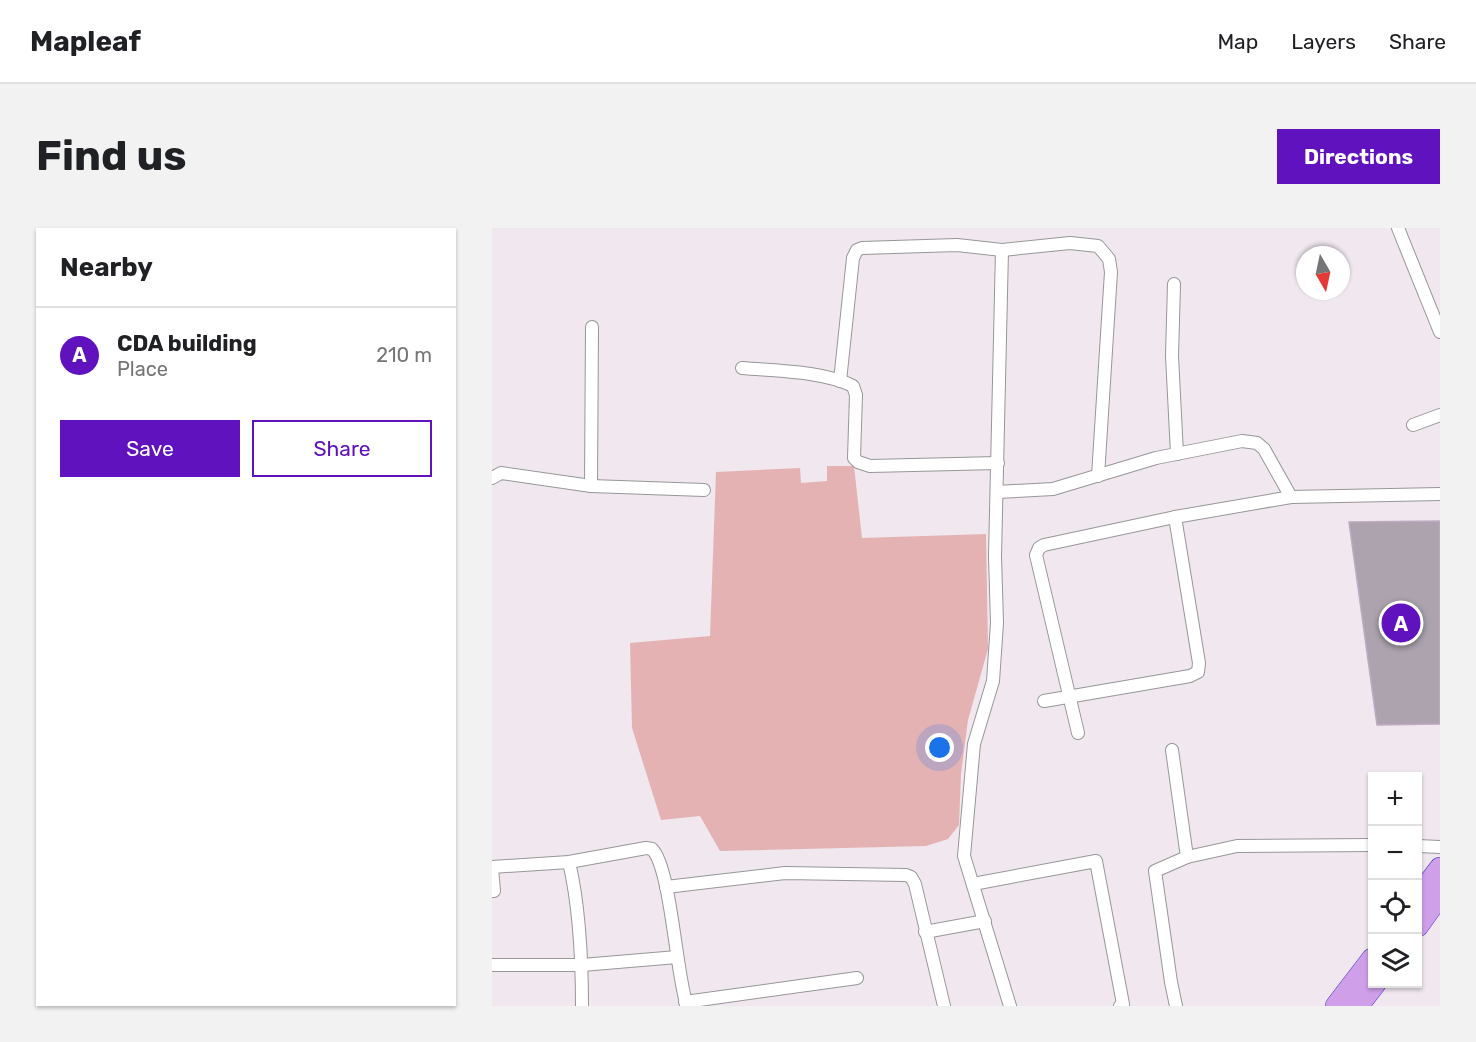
<!DOCTYPE html>
<html lang="en">
<head>
<meta charset="utf-8">
<style>
	body { margin:0; font-family:Rubik,sans-serif; background:#f2f2f2; color:#202124 }
	.controls { position:absolute; right:18px; bottom:18px; display:grid; overflow:hidden; border-radius:0px; box-shadow:0 2px 4px #0004 }
	.controls button { width:54px; height:54px; display:grid; place-items:center; padding:0; border:0; border-bottom:2px solid #e0e0e0; background:#fff; color:#202124; font:30px sans-serif }
	.compass { position:absolute; left:804px; top:18px; width:54px; height:54px; border-radius:50%; background:#fff; box-shadow:0 2px 4px #0004; rotate:171deg }
	.you { position:absolute; left:448px; top:520px; width:21px; height:21px; margin:-15px; border:4px solid #fff; border-radius:50%; background:#1a73e8; box-shadow:0 0 0 9px #1a73e833 }
	.badge { display:grid; place-items:center; width:39px; height:39px; border-radius:50%; background:#6012be; color:#fff; font-size:20px; font-weight:700 }
	.pin { position:absolute; translate:-50% -50%; border:3px solid #fff; box-shadow:0 2px 6px #0006 }
	.list { margin:0; padding:0; list-style:none }
	h2 { display:flex; justify-content:space-between; align-items:center; height:78px; margin:0; padding:0 24px; font-size:26px }
	h2 small { font-size:20px; font-weight:400; color:#757577 }
	.list li { display:grid; grid-template-columns:39px 1fr auto; gap:18px; align-items:center; box-sizing:border-box; height:96px; padding:0 24px; border-top:2px solid #e0e0e0 }
	.list b { display:block; font-size:22px; white-space:nowrap }
	.list p { margin:0; font-size:20px; white-space:nowrap; color:#757577 }
	.list em { font-size:20px; font-style:normal; color:#757577 }
	.actions { display:flex; gap:12px; padding:18px 24px }
	.actions a { flex:1; padding:14px 0; border:2px solid #6012be; border-radius:0px; text-align:center; font-size:21px; color:#6012be }
	.actions .main { background:#6012be; color:#fff }
	.icon { flex:none; width:33px; height:33px; fill:none; stroke:currentColor; stroke-width:2; stroke-linecap:round; stroke-linejoin:round }
	.map { position:relative; flex:none; width:948px; height:778px; overflow:hidden; border-radius:0px }
	header { display:flex; align-items:center; gap:36px; box-sizing:border-box; height:84px; padding:0 30px; background:#fff; border-bottom:2px solid #e0e0e0 }
	header strong { font-size:28px }
	nav { display:flex; gap:33px; margin-inline-start:auto; font-size:21px }
	.intro { display:flex; align-items:center; justify-content:space-between; box-sizing:border-box; height:144px; padding:0 36px }
	h1 { margin:0; font-size:42px }
	.button { padding:15px 27px; border-radius:0px; background:#6012be; color:#fff; font-size:21px; font-weight:700 }
	main { display:flex; gap:36px; padding:0 36px }
	aside { flex:1; background:#fff; border-radius:0px; box-shadow:0 2px 4px #0004 }
	.map>svg:first-child { display:block }
</style>
</head>
<body>
<header>
<strong>Mapleaf</strong>
<nav><a>Map</a><a>Layers</a><a>Share</a></nav>
</header>
<div class="intro"><h1>Find us</h1><a class="button">Directions</a></div>
<main>
<aside>
<h2>Nearby<small></small></h2>
<ul class="list">
<li><span class="badge">A</span><div><b>CDA building</b><p>Place</p></div><em>210 m</em></li>
</ul>
<div class="actions"><a class="main">Save</a><a>Share</a></div>
</aside>
<div class="map">
<svg width="948" height="778" viewBox="0 0 948 778">
	<rect width="100%" height="100%" fill="#f0e7ef"/>
	<path fill="#e5b2b4" d="M335,238h27l8,72 124,-4 2,115 -20,71 -7,54 -2,51 -11,14 -22,7 -206,5 -20,-35 -39,4 -29,-92 -2,-85 80,-7 6,-164 84,-4 1,15 26,-2z"/>
	<path fill="#aca3ae" stroke="#beabc0" stroke-width="1.5" d="M948,293v203l-63,1 -28,-203z"/>
	<g fill="none" stroke-linecap="round" stroke-linejoin="round">
		<defs>
			<g id="minor">
				<path d="M906,0l42,104"/>
				<path d="M510,22l-7,306 2,67 -4,58 -19,63 -10,112 46,150"/>
				<path d="M682,56l-2,72 5,98"/>
				<path d="M250,140c34,3 81,3 111,18l3,9 -2,63 4,4 12,4 128,-3"/>
				<path d="M348,153l13,-123 4,-8 5,-2 95,-3 45,5 68,-7 28,3 11,13 2,13 -13,204"/>
				<path d="M921,197l27,-10"/>
				<path d="M0,250l9,-5 90,13 113,4"/>
				<path d="M99,258l1,-159"/>
				<path d="M505,264l56,-3 103,-31 86,-17 15,2 7,6 27,48 149,-3"/>
				<path d="M552,473l146,-25 8,-4 1,-9 -24,-146"/>
				<path d="M586,505l-42,-178 3,-7 5,-3 131,-28 116,-20"/>
				<path d="M680,522l15,107"/>
				<path d="M926,618l22,1"/>
				<path d="M77,634c11,47 13,96 13,144"/>
				<path d="M0,639l77,-5 77,-14 6,1c19,19 24,125 35,157"/>
				<path d="M0,640l2,23h-2"/>
				<path d="M481,656l123,-23 27,143 -3,2"/>
				<path d="M174,659l119,-14 121,2 5,2 4,7 29,122"/>
				<path d="M433,704l60,-11"/>
				<path d="M0,737h90l95,-8"/>
				<path d="M193,774l172,-24"/>
				<path d="M684,778l-5,-24 -16,-111 32,-14 50,-11 135,-1"/>
			</g>
			<g id="trunk">
				<path d="M926,669l22,-29"/>
				<path d="M926,698l22,-31"/>
				<path d="M844,778l36,-47"/>
				<path d="M866,778l17,-22"/>
			</g>
		</defs>
		<use href="#minor" stroke="#979797" stroke-width="14"/>
		<use href="#trunk" stroke="#4736cc" stroke-width="22"/>
		<use href="#minor" stroke="#fff" stroke-width="12"/>
		<use href="#trunk" stroke="#cf9fe9" stroke-width="21"/>
	</g>
</svg>
<div class="controls">
<button>+</button>
<button>−</button>
<button><svg class="icon" aria-label="locate" viewBox="0 0 24 24"><circle cx="12" cy="12" r="6"/><path d="M12 2v4M12 18v4M2 12h4M18 12h4"/></svg></button>
<button><svg class="icon" aria-label="layers" viewBox="0 0 24 24"><path d="M12 4l9 5-9 5-9-5zM3 14l9 5 9-5"/></svg></button>
</div>
<svg class="compass" viewBox="-18 -18 36 36"><path d="M0-13l5 13h-10z" fill="#e53935"/><path d="M0 13l5-13h-10z" fill="#757577"/></svg>
<div class="you"></div>
<div class="pin badge" style="left:909px;top:395px">A</div>
</div>
</main>
</body>
</html>
